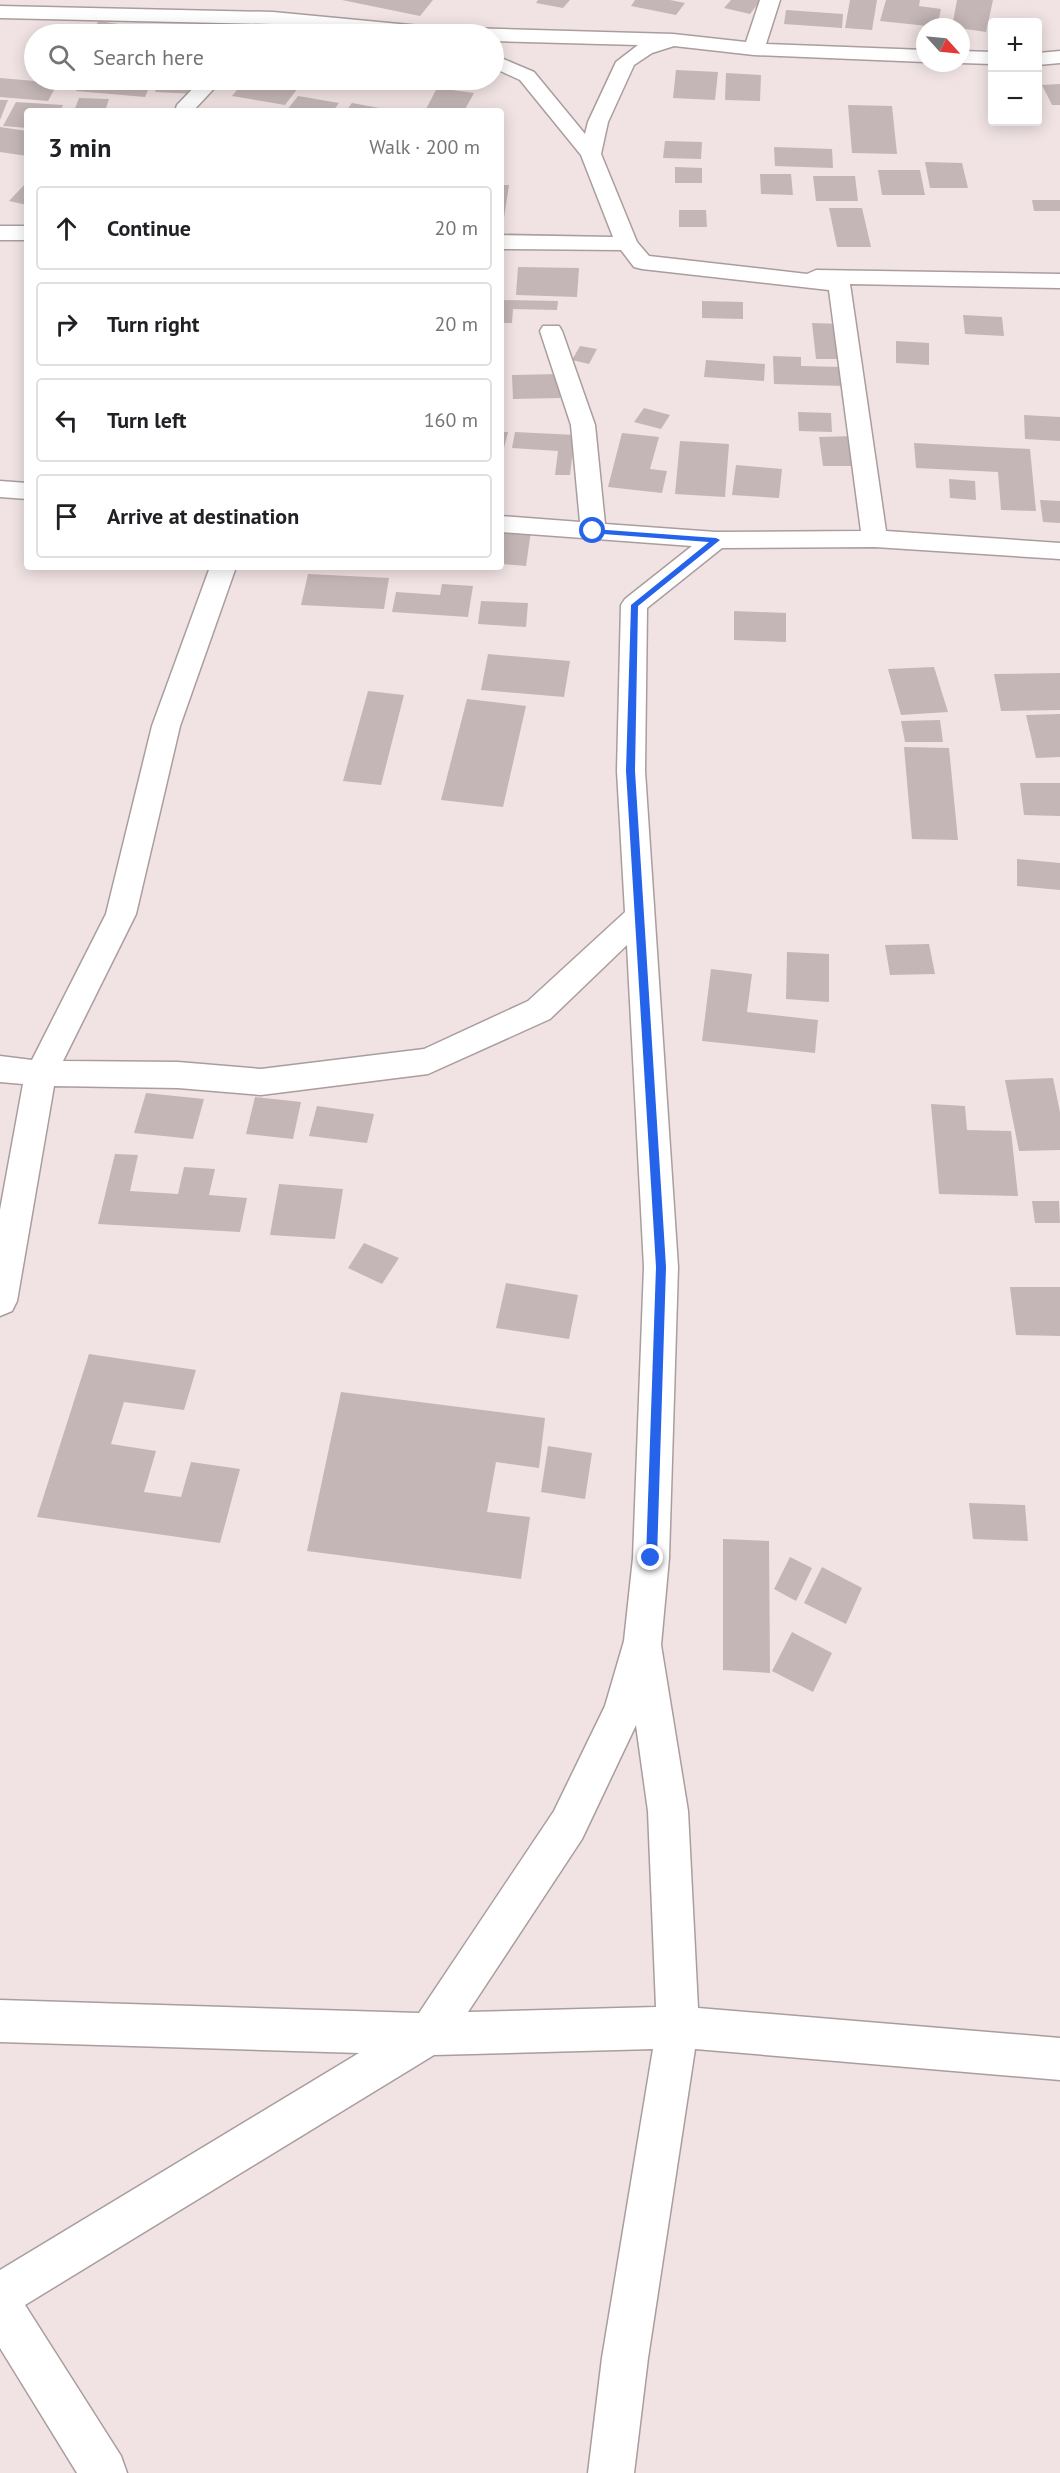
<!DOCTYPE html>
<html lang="en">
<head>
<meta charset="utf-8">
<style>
	body { margin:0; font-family:"PT Sans",sans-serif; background:#f6f6f6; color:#202124 }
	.controls { position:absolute; right:18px; top:18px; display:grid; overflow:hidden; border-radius:6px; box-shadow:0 3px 15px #0003 }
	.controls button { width:54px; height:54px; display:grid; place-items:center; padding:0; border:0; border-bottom:2px solid #e0e0e0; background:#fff; color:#202124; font:30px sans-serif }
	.compass { position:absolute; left:916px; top:18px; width:54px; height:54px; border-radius:50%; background:#fff; box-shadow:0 3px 15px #0003; rotate:117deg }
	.stop { position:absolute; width:18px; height:18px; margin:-14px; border:4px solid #2563eb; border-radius:50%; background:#fff }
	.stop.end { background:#2563eb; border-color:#fff; box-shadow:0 2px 6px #0008 }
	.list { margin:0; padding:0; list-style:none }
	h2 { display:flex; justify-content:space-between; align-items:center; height:78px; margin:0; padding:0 24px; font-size:26px }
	h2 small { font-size:20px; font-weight:400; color:#757577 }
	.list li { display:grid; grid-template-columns:39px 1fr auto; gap:18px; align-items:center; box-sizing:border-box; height:84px; margin:0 12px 12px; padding:0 12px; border:2px solid #e0e0e0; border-radius:6px }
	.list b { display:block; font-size:22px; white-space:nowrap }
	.list em { font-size:20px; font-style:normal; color:#757577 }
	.icon { flex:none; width:33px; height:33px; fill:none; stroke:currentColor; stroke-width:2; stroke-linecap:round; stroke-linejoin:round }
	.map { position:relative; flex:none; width:1060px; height:2473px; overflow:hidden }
	.search { position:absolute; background:#fff; box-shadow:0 3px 15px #0003; left:24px; top:24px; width:480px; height:66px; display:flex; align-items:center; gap:15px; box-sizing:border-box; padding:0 21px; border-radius:33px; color:#757577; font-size:22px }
	.panel { position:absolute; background:#fff; box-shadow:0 3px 15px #0003; left:24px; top:108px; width:480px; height:462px; border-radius:6px }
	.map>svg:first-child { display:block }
</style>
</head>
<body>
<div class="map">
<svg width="1060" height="2473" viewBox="0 0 1060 2473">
	<rect width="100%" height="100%" fill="#f1e3e3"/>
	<g fill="#c4b6b6">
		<path d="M342,0h91l-13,16z"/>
		<path d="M538,0h32l-7,8 -27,-5z"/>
		<path d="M635,0h35l15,3 -9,12 -45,-9z"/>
		<path d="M731,0h30l-11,14 -26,-6z"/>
		<path d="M850,0h27l-5,30 -27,-2z"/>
		<path d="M886,0h34l-1,6 22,3 -4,18 -57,-6z"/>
		<path d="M957,0h36l-7,32 -34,-5z"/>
		<path d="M786,10l57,4 -1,14 -58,-4z"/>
		<path d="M99,21l26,4 -8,9h-29z"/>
		<path d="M676,70l42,2 -3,28 -42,-2z"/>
		<path d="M726,73l35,2 -1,26 -35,-1z"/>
		<path d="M0,78l58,5 -10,18 -48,-4z"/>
		<path d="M83,80h23l45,3 -6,14 -69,-6z"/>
		<path d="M160,80h41l-5,14 -41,-2z"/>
		<path d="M245,80h31l25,4 -16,21 -53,-9z"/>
		<path d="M437,80h35l-3,6 -33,-4z"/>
		<path d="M1060,84v21h-8l-10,-20z"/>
		<path d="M437,88l37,5 -10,18h-39z"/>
		<path d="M298,96l41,7 -6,8 -46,-1z"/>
		<path d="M79,98l30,1 -4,12h-31z"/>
		<path d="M0,100h8l-8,20z"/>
		<path d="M16,102l47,3 -3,6h-33v17l-24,-2z"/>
		<path d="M352,103l38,7v1h-44z"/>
		<path d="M848,105l44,1 5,48 -45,-1z"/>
		<path d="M0,127l27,4v25l-27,-4z"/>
		<path d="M665,141l37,1 -1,17 -38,-1z"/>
		<path d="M774,147l58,2 1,19 -58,-2z"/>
		<path d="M925,162l37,1 6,25h-38z"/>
		<path d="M675,167l27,1v15h-27z"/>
		<path d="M878,170h42l5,25h-43z"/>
		<path d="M760,174h31l2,21 -32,-1z"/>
		<path d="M813,176h42l3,25h-42z"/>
		<path d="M27,182v23l-18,-4z"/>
		<path d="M501,185h8l-5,33 -3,-1z"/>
		<path d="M1032,200h28v11h-26z"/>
		<path d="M829,208h33l9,39h-34z"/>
		<path d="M679,210h27l1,17h-28z"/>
		<path d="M518,267l61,1 -2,29 -61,-2z"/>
		<path d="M501,300l57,1 -1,9 -44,-1 -1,14h-11z"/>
		<path d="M702,301l41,1v17l-41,-1z"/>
		<path d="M963,315l39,2 2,19 -39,-2z"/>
		<path d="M812,323l30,1 4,35h-30z"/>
		<path d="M896,341l33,2v22l-33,-2z"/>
		<path d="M580,346l17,3 -8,15 -17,-4z"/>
		<path d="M773,356l28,1v9l42,1 2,19 -71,-2z"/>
		<path d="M706,360l59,4 -1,17 -60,-4z"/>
		<path d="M559,374l1,24 -47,1 -1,-24z"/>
		<path d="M644,408l26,7 -9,14 -27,-7z"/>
		<path d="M798,412l33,1 1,19 -33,-1z"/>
		<path d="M1024,415l36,2v24l-35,-2z"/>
		<path d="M501,432h7l-6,24h-1z"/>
		<path d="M515,432l60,3 -5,40h-15l3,-24 -46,-3z"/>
		<path d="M622,433l37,4 -9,32 17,2 -5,22 -54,-6z"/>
		<path d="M856,436l4,30h-37l-4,-29z"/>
		<path d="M680,441l49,3 -4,53 -50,-3z"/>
		<path d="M914,443l116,6 6,62 -35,-1 -3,-38 -82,-4z"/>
		<path d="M736,465l46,4 -3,29 -47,-3z"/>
		<path d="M949,479l26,2 1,19 -26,-2z"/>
		<path d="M1040,500l20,1v22l-17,-1z"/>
		<path d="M501,530l30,1 -5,35 -25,-2z"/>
		<path d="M308,574l81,4 -5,31 -83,-4z"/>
		<path d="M442,584l31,2 -5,31 -76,-5 4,-20 44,3z"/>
		<path d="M481,601l47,2 -2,24 -48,-3z"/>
		<path d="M734,611l52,2v29l-52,-2z"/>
		<path d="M488,654l82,7 -6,36 -83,-7z"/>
		<path d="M934,667l14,45 -47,3 -13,-46z"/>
		<path d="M1060,673v37l-59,1 -7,-37z"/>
		<path d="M368,691l36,4 -23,90 -38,-4z"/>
		<path d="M467,699l59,7 -23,101 -62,-7z"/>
		<path d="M1060,714v43l-24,1 -10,-43z"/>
		<path d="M940,720l3,22h-38l-4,-21z"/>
		<path d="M904,747l45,1 9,92 -46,-1z"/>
		<path d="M1020,783h40v33l-36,-1z"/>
		<path d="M1017,859l43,4v27l-43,-4z"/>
		<path d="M929,944l6,30 -45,1 -5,-30z"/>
		<path d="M787,952l42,2v48l-43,-3z"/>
		<path d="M711,969l41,5 -5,38 71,8 -3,33 -113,-12z"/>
		<path d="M1053,1078l7,34v38l-41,1 -14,-71z"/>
		<path d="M146,1093l58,6 -11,40 -59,-6z"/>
		<path d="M255,1097l46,5 -8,37 -47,-5z"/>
		<path d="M931,1104l34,2 2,24 44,1 7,65 -79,-2z"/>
		<path d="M317,1106l57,8 -7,29 -58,-7z"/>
		<path d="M115,1154l23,1 -8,36 48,3 6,-27 31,2 -6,26 38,3 -7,34 -142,-8z"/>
		<path d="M279,1184l64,5 -8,50 -65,-4z"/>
		<path d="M1032,1201h27l1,22h-25z"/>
		<path d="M364,1243l35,15 -17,26 -34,-16z"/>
		<path d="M506,1283l72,12 -9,44 -73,-11z"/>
		<path d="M1010,1287h50v49l-44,-1z"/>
		<path d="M89,1354l107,16 -12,40 -60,-8 -13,42 45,7 -12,41 37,5 10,-35 49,7 -20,74 -183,-26z"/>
		<path d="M341,1392l204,26 -6,50 -43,-6 -9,50 43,5 -9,62 -214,-28z"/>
		<path d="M548,1446l44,7 -7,46 -44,-7z"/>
		<path d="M969,1503l56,2 3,36 -55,-2z"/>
		<path d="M723,1539l46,2 1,132 -47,-3z"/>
		<path d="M790,1557l22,11 -16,33 -22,-12z"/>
		<path d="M822,1567l40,21 -16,36 -42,-21z"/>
		<path d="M792,1632l40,21 -19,39 -41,-21z"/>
	</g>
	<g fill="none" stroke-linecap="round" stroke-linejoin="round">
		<defs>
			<g id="minor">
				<path d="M760,0h20l-14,44 159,6v12l-171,-7 -80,-9 -22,7 -18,12 -26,57 -7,32 36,88 12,14 158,18 9,-4 244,4v14l-210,-4 36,247 174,12v16l-185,-12 -153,1 -75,60 -2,163 33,496 -9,291 -8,87 27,166 10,197 362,30v42l-365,-31 -47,309 -14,115h-46l14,-115 51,-309 -219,6 -409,250 96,151 6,17h-50l-77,-125v-78l359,-217 -359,-11v-42l419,13 135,-202 51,-105 19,-65 9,-83 11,-291 -17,-322 -77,74 -122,55 -167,21 -83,-7 -124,-2 -37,215 -5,10 -12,5v-106l23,-126 -23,-2v-26l32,4 74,-146 46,-188 58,-159h26l-56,159 -44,188 -73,147 115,1 83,7 163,-20 104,-48 97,-89 -8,-141 4,-166 4,-6 67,-53 -191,-14v-16l79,6 -9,-97 -31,-94 3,-5h16l3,5 33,94 10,99 111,8 145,-1 -32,-241 -187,-21 -8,-2 -13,-17 -120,-1v-14l112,2 -32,-82 -61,-75 -26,-12v-13l40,17 51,62 3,-12 28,-60 22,-17 -144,-4v-7h-109l-112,-10 -273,-6v-12l273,6 158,15 242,7 73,8zM636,1725l12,86 8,196 -188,5 114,-173z"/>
				<path d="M961,51l31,1v12l-31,-1z"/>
				<path d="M1060,51v12l-22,2v-12z"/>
				<path d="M201,80h21l-29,31h-18l2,-6z"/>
				<rect x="0" y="226" width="27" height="14"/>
				<path d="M0,481l27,2v16l-27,-2z"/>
			</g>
		</defs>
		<use href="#minor" stroke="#aa9d9d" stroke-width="3"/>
		<use href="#minor" fill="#fff" fill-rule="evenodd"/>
	</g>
	<path fill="#2563eb" d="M593,529l123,9 4,2 -82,66 -3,165 31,496 -9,291 -6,6 -5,-6 10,-291 -30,-496 5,-166 78,-63 -119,-9z"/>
</svg>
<div class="controls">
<button>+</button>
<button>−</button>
</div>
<svg class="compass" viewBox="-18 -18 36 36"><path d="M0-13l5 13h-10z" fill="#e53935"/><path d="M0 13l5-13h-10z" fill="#757577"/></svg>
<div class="stop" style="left:593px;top:531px"></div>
<div class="stop end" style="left:651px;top:1558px"></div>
<div class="search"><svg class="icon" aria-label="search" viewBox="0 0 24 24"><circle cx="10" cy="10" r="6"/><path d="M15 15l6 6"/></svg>Search here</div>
<section class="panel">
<h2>3 min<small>Walk · 200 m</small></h2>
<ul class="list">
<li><svg class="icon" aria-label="ahead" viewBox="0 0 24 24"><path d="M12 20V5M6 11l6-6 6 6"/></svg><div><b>Continue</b></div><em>20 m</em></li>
<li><svg class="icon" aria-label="right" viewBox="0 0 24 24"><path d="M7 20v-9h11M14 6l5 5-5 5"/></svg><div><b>Turn right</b></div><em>20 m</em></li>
<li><svg class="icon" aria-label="left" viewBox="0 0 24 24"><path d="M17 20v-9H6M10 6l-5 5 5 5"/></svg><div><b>Turn left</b></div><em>160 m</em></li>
<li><svg class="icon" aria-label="arrive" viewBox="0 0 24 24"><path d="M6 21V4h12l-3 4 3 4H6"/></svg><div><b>Arrive at destination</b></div></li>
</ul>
</section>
</div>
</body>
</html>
